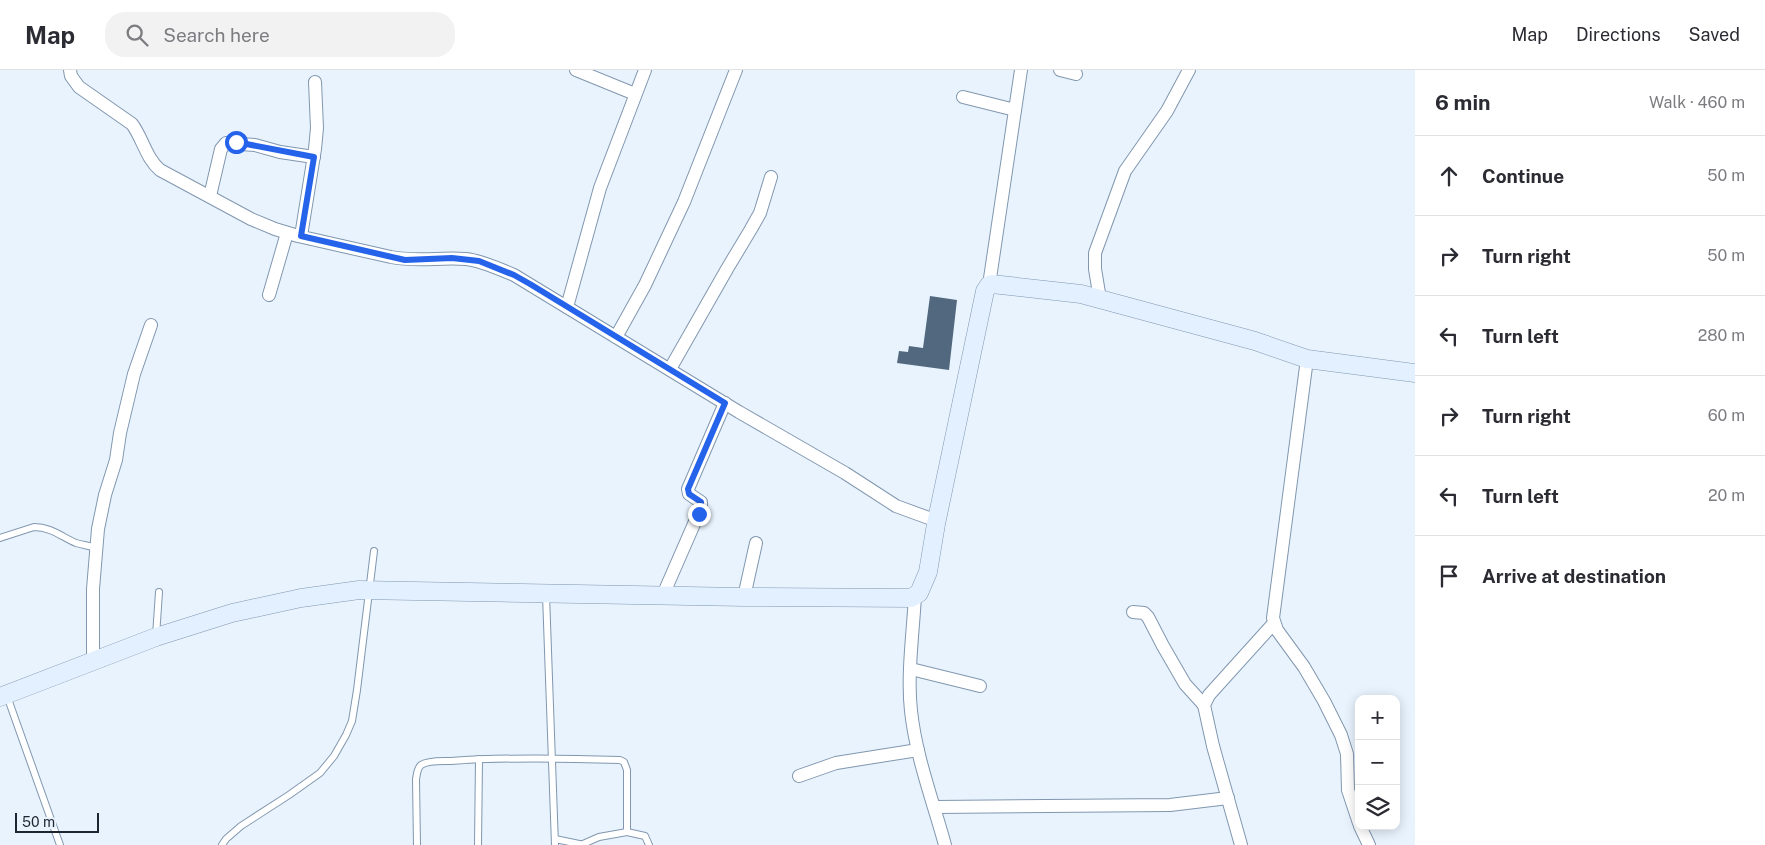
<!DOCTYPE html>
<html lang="en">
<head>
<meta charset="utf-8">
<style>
	body { margin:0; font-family:"Public Sans",sans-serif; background:#f2f2f3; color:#2b2b33 }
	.controls { position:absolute; right:15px; bottom:15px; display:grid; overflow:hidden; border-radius:10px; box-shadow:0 2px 12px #0003 }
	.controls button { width:45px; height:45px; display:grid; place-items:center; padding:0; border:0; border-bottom:1px solid #e1e1e2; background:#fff; color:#2b2b33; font:25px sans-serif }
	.scale { position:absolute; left:15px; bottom:12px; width:84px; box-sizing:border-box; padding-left:5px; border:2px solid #1d2630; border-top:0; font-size:14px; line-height:18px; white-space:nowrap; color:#1d2630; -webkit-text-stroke:4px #e9f3fd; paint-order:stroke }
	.stop { position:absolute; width:15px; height:15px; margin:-11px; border:4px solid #2563eb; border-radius:50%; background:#fff }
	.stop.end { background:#2563eb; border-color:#fff; box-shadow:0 1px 5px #0008 }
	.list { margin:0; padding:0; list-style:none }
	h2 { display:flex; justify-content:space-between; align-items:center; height:65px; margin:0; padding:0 20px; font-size:21px }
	h2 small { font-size:16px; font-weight:400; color:#7c7c81 }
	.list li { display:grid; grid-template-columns:32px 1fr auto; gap:15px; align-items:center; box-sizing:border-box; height:80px; padding:0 20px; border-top:1px solid #e1e1e2 }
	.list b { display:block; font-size:19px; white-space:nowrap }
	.list em { font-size:16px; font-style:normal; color:#7c7c81 }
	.icon { flex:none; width:28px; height:28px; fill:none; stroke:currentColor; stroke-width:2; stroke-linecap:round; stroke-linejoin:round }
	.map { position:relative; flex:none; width:1415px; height:775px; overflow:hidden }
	header { display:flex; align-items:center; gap:30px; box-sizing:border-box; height:70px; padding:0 25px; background:#fff; border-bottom:1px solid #e1e1e2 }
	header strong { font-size:24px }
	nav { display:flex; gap:28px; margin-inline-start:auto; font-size:18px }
	.search { width:350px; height:45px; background:#f2f2f3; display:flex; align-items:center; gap:12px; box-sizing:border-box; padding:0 18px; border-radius:20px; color:#7c7c81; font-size:19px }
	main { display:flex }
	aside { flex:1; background:#fff }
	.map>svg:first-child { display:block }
</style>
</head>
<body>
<header>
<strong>Map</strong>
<div class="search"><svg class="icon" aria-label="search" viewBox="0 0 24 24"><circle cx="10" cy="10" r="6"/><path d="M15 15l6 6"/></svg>Search here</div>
<nav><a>Map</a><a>Directions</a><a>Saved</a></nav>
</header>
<main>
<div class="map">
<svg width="1415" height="775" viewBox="0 0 1415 775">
	<rect width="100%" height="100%" fill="#e9f3fd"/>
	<path fill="#51687e" d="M930,226l27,4 -8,70 -52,-7 2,-12 9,1 1,-6 14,2z"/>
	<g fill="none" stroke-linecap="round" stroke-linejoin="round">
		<defs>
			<g id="lane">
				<path d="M0,468l34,-11c17,0 28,10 42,16 7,2 14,3 20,5"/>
				<path d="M546,525l9,250"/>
				<path d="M156,566l3,-44"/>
				<path d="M7,626l53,149"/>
				<path d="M555,769l29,6"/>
				<path d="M583,774l16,-7 28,-5"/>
				<path d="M222,775l4,-6 15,-13 48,-31 31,-22 14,-17 12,-21 6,-14 5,-31 17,-139"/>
				<path d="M417,775l-1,-66c1,-4 1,-11 5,-14 7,-5 22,-4 30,-4 56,-4 112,-3 169,-1l4,2 3,8v62l18,4 4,9"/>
				<path d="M478,775l1,-86"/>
			</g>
			<g id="street">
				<path d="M70,0l1,6 8,11 53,37c11,15 14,34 28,46l91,49 24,10 23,7 93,21c25,5 50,0 75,2 17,2 33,10 48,16l225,137 106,61 51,33 41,15"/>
				<path d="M576,0l59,24"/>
				<path d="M1060,0l16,4"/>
				<path d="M963,27l52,13"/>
				<path d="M210,126l11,-47 5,-6 29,2 25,7 34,5"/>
				<path d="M301,166l14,-87 2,-21 -2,-46"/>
				<path d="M989,215l32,-215"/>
				<path d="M269,225l18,-62"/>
				<path d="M1100,229l-5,-30v-16l30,-82 42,-60 22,-41"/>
				<path d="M567,237l33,-119 45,-118"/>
				<path d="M616,267l29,-52 39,-83 52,-132"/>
				<path d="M1307,289l-34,259 4,12 27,37 20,34 17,34 6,19 1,36 11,33"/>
				<path d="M670,299l57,-100 24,-40 9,-16 11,-36"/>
				<path d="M663,525l38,-87v-6l-12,-8 -1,-5 37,-86"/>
				<path d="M915,526c-2,37 -8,79 -4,115 5,46 22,90 34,134"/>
				<path d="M744,527l12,-54"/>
				<path d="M1133,542l11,1 4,4 15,29 22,38 19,21"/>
				<path d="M93,591v-72l5,-60 7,-34 11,-35 4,-27 14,-59 17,-49"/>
				<path d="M911,599l69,17"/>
				<path d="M799,706l37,-13 82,-13"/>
				<path d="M935,737l235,-2 58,-7"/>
				<path d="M1360,756l9,19"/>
				<path d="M1241,775l-28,-99 -9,-41 5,-10 65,-72"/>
			</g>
			<path id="secondary" d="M0,627l156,-60 76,-24 69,-15 58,-8 385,7 167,1 8,-5 9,-21 8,-48 49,-233 4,-6 3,-1 89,10 174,47 52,18 108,14"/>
		</defs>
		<use href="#lane" stroke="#8097af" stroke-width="8"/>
		<use href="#street" stroke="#8097af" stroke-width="14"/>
		<use href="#secondary" stroke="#8097af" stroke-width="19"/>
		<use href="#lane" stroke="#fff" stroke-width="6"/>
		<use href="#street" stroke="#fff" stroke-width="12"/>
		<use href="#secondary" stroke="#e2f0ff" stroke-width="18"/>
	</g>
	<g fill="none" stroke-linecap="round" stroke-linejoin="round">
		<path stroke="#2563eb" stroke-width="6" d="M236,72l78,15 -13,79 104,24 47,-2 27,3 35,14 16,9 195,119 -37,86 1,5 12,8v6l-2,6"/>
	</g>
</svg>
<div class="controls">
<button>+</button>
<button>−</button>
<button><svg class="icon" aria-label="layers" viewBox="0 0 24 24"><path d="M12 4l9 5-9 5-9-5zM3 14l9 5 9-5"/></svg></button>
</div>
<div class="scale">50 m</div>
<div class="stop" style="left:236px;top:72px"></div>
<div class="stop end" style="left:699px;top:444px"></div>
</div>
<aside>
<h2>6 min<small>Walk · 460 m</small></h2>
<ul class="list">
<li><svg class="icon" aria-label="ahead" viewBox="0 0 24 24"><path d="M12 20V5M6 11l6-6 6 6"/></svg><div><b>Continue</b></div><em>50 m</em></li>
<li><svg class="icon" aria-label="right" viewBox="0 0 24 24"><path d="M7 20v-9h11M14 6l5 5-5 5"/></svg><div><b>Turn right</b></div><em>50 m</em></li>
<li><svg class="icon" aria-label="left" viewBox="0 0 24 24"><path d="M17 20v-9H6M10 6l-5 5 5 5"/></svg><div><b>Turn left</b></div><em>280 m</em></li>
<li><svg class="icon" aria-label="right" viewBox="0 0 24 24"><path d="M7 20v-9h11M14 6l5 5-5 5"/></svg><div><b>Turn right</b></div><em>60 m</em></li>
<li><svg class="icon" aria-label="left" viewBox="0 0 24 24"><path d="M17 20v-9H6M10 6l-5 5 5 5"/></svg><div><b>Turn left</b></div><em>20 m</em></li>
<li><svg class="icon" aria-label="arrive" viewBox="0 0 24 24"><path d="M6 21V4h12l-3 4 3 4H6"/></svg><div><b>Arrive at destination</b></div></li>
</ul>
</aside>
</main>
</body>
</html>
